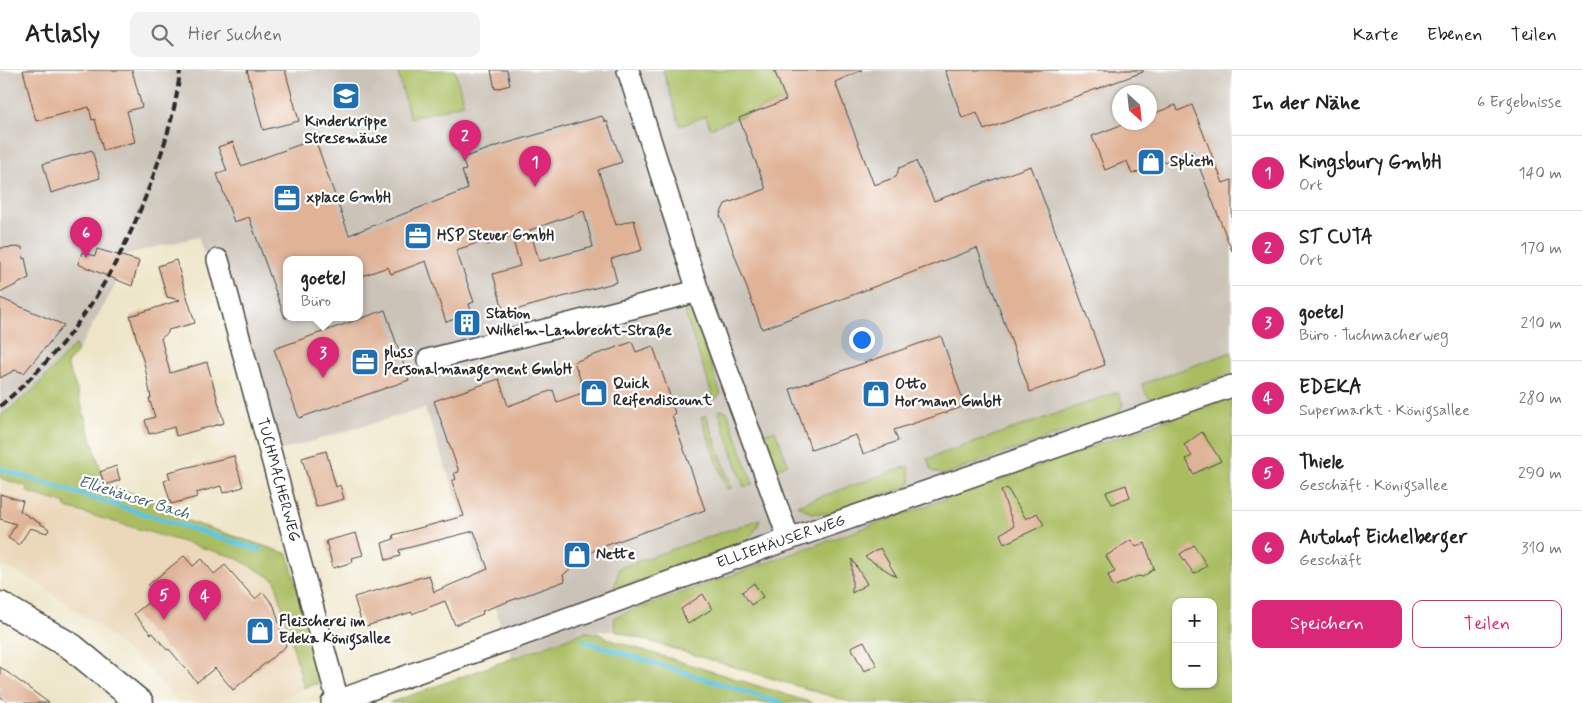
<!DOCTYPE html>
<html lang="de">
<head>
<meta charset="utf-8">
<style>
	body { margin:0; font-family:Mynerve,sans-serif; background:#f2f2f2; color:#222 }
	.controls { position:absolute; right:15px; bottom:15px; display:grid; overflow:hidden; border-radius:10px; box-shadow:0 1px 4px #0004 }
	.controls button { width:45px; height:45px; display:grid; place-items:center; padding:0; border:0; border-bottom:1px solid #e0e0e0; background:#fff; color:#222; font:25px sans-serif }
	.compass { position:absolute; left:1112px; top:15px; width:45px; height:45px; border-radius:50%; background:#fff; box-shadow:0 1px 4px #0004; rotate:153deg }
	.you { position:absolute; left:861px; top:269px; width:18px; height:18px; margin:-12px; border:4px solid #fff; border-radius:50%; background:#1a73e8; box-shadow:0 0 0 8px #1a73e833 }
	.badge { display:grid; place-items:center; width:32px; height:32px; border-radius:50%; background:#db2777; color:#fff; font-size:16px; font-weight:700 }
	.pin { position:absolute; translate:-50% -41px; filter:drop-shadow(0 1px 2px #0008) }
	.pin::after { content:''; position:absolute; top:26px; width:18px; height:15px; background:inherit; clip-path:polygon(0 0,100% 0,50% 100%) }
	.popup { position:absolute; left:283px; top:186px; width:80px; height:65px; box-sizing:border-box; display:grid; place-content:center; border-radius:10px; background:#fff; filter:drop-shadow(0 1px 4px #0005); font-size:16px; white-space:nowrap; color:#767676 }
	.popup b { font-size:19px; color:#222 }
	.popup::after { content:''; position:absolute; left:50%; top:100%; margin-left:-10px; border:10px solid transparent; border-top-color:#fff }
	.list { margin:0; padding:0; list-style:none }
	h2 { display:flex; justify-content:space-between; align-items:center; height:65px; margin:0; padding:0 20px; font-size:21px }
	h2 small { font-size:16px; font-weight:400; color:#767676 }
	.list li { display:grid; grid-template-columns:32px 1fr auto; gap:15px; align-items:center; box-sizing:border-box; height:75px; padding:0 20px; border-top:1px solid #e0e0e0 }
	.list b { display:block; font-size:19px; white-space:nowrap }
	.list p { margin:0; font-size:16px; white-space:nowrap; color:#767676 }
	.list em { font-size:16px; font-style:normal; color:#767676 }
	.actions { display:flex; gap:10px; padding:15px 20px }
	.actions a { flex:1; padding:11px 0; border:1px solid #db2777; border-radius:10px; text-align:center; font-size:18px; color:#db2777 }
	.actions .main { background:#db2777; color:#fff }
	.icon { flex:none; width:28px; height:28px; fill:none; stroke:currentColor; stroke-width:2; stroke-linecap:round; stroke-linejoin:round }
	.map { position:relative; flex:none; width:1232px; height:633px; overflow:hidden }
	header { display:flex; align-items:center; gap:30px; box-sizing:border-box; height:70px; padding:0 25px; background:#fff; border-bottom:1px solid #e0e0e0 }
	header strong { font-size:24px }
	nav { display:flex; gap:28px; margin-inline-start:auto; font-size:18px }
	.search { width:350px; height:45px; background:#f2f2f2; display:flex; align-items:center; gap:12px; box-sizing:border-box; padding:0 18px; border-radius:10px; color:#767676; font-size:19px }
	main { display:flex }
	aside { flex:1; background:#fff }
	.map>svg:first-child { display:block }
</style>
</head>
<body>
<header>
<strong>Atlasly</strong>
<div class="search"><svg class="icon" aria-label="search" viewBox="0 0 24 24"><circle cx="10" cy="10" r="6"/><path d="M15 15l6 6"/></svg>Hier suchen</div>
<nav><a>Karte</a><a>Ebenen</a><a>Teilen</a></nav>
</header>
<main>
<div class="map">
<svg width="1232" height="633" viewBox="0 0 1232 633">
	<rect width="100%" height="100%" fill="#fff"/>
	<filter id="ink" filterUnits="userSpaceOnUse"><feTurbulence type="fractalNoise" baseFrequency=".02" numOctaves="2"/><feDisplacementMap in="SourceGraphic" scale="10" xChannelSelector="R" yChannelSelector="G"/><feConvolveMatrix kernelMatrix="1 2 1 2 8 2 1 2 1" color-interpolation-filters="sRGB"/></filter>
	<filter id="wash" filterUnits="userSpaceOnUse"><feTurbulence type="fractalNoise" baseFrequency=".0096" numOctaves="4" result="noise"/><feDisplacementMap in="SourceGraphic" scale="20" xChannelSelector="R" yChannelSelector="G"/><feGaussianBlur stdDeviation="1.12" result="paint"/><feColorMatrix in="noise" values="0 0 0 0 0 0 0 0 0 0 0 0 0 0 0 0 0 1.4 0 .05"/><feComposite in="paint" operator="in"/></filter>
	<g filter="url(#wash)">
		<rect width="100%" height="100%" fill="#eee5c8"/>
		<path fill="#ebd8ba" d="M0,408l28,9 -1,5 37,11 3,5 167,49 41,23 29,108 -31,15h-93l-29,-31 -47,-42 -71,-50 -33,-16z"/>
		<path fill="#cbc3b8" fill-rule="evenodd" d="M0,0h1232v327l-618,219 1,15 -30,1 -73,25 -87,-249 -146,43 -63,-201 -12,4 -6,-17 -71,17 -12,32 -37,64 -3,-5 -43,45 -32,27zM1120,22h30v30h-30zM287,189h72v58h-72z"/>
		<g fill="#a9bd61" stroke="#6a7446" fill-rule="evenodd">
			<path d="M397,0h58l9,34 -54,14z"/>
			<path d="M663,0h111l12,30 -76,28 -4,-12 -26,10z"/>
			<path d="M683,237l12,12 26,75 -7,6z"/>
			<path d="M75,275l3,5 -11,14 9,23 29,97 73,25 -2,8 112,37 34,128 -18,6 -29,-108 -41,-23 -167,-49 -3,-5 -37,-11 1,-5 -28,-9v-61l33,-27z"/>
			<path d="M1232,282v21l-77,27 -8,-4 -5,-12z"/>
			<path d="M1118,322l5,12 -4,9 -176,62 -11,-4 -5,-12z"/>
			<path d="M1232,327v306h-379l-238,-72 -1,-14zM1176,532h37v82h-37z"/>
			<path d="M718,340l9,1 26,73 -9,3z"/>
			<path d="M706,345l26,73 -5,1 -26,-72z"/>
			<path d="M775,360l13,34 -11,5 -14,-35z"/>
			<path d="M908,396l3,17 -6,5 -77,26 -16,-1 -15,-8z"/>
			<path d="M760,449c-3,13 -13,22 -25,28l-121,43 5,-22z"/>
			<path d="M585,562l12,1 17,8 199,62h-424z"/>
		</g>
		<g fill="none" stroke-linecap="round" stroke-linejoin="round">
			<g stroke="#5fc4dc" stroke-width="5">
				<path d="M0,399l260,81"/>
				<path d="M584,571l197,62"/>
			</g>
		</g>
		<g id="blocks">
			<g fill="#e0b397" fill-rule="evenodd">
				<path d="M23,0h109l10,37 -15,4 8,31 -32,8 -8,-31 -3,1 -3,-13 -53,14z"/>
				<path d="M247,0h38l14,51 -36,9z"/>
				<path d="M491,0h16l3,15 -15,4z"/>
				<path d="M774,0h88l-27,12 39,103 22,-8 3,-9 17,-7 18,40 97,-35 74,199 -75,27 -53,-144 -215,81 -42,-114 5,-11 41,-15 -27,-71 47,-18z"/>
				<path d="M945,0h198v2l-159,58 -7,-17 -15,5z"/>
				<path d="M1176,35l2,6 14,-6 31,78 9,-3v71l-39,-100 -61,23 -5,-13 -22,9 -13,-34 37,-14h21v-7z"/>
				<path d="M602,46l3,6 2,-1 15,41 -24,8 18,55 18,-5 8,30 -31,9 6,23 -113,31 -11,-39 27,-8 -8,-30 -25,9 -1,-5 -30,10 18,52 -5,2 6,20 -12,5 -5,-11 -12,4 -20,-61 -35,13 -3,-7 -29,10v-18h-72v59h-2l-36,-101 -15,5 -17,-48 10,-3 -9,-24 15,-5 8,24 74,-27 34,96 119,-46 -6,-18 4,-1 -4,-12 35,-12zM584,141l9,36 -54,14 -9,-31z"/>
				<path d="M92,80l8,28 -49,15 -8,-29z"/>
				<path d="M22,177l1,12 2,-1 4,20 -29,15v-45z"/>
				<path d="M97,179l42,12 -7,25 -54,-22 4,-12 13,4z"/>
				<path d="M176,190l19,63 -27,7v3l-7,5 9,35 37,-11 17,61 -48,13 -2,-9 -25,7 -4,-14 10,-3 -6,-19h2l-6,-31 -15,-51 50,-16 -13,-3 -9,-31z"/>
				<path d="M0,228l64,27 -40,48 -9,-3 -15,8z"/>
				<path d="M385,240l24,70 -110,38 -25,-69z"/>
				<path d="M941,266l24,70 -71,24 4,11 -35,13 -7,-19 -45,15 -21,-61z"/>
				<path d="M632,272l4,10 17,-6 19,56 3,12 -3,1 33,95 -109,39 -33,26 2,6 -83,30 1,3 -28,11 -10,-24 -33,13v-2l-49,15 -9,-30 75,-22 5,17 54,-23 -14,-38 -75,19 1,6 -14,4 -4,-17 12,-4 -1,-4 71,-19 -12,-35 4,-2 -2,-6 5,-1 -25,-71 65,-22 9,27 45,-16 4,12 28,-10 -11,-30z"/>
				<path d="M1202,362l19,29 -28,13 -7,-15 6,-3 -8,-11z"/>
				<path d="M326,381l10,36 4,-2 4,14 -28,8 -14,-49z"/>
				<path d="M234,386l9,31 -20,6 -2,-7 -25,7 1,4 -26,7 -7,-23 6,-2 -2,-7z"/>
				<path d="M116,396l4,14 -15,5 -5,-13z"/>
				<path d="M1126,415l4,12 -18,7 -6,-12z"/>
				<path d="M1007,418l19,31 11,-6 7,12 -40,19 -4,-10 14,-8 -13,-35z"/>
				<path d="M0,424l23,7 -3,10 29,18 -2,4 -17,-5 -11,17 -11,-7 8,-14 -16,-5z"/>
				<path d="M356,463l7,22 -11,3 1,4 -20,6 -7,-27z"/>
				<path d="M1131,470l5,7 9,-4 9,26 -11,8 -5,-1 -25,11 -5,-12 7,-3 -9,-16z"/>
				<path d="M1194,475l13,21 -13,8 -14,-20z"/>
				<path d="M880,478l17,29 -32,-20z"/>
				<path d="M184,486l9,10 9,-7 12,15 11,-9 30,34 8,-7 11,14 12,40 -53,44 -18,-22 -18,14 -28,-33 -2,1 -14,-17 -2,1 -17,-20 22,-18 -8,-11z"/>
				<path d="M852,489l15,25 -15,9z"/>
				<path d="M754,513l9,14 -12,8 -9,-13z"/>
				<path d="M703,524l9,15 -24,15 -7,-15z"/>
				<path d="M864,571l13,25 -13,5 -13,-24z"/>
				<path d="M0,597l49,36h-40l-9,-7z"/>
			</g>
		</g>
	</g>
	<g filter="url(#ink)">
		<use href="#blocks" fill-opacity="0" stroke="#484743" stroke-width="1"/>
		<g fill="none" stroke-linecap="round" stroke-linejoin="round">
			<defs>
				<g id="minor">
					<path d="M628,0l70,221 91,248"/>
					<path d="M218,190l120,441"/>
					<path d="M428,290l270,-69"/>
					<path d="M332,633l457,-164 443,-153"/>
				</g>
				<path id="tertiary" d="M0,535l72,42 68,56"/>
			</defs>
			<use href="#minor" stroke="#484743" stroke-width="24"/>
			<use href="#tertiary" stroke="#484743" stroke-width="29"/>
			<use href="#minor" stroke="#fff" stroke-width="21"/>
			<use href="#tertiary" stroke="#fff" stroke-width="26"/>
			<path stroke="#2b2b2b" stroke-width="4" stroke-dasharray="8 4" stroke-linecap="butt" d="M0,336c76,-64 121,-139 154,-232 12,-33 23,-69 26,-104"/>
		</g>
	</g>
	<defs>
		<symbol id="school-square" viewBox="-11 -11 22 22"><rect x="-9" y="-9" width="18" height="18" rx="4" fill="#1f6fb2" stroke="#fff"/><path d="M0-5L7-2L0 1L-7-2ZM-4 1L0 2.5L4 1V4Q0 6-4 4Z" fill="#fff"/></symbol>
		<symbol id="shop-square" viewBox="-11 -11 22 22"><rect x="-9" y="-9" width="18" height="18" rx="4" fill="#1f6fb2" stroke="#fff"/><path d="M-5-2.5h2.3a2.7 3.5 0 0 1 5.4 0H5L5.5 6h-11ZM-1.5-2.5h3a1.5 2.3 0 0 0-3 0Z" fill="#fff"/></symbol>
		<symbol id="office-square" viewBox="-11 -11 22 22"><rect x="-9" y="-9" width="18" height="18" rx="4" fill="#1f6fb2" stroke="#fff"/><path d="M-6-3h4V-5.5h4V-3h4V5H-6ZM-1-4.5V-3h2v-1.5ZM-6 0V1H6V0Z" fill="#fff"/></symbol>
		<symbol id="building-square" viewBox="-11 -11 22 22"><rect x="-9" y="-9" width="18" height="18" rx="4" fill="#1f6fb2" stroke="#fff"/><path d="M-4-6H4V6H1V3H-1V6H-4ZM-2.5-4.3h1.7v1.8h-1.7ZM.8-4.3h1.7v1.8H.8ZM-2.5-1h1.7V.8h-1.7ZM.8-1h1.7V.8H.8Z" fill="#fff"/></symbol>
	</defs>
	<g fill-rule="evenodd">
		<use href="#school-square" x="330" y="10" width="32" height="32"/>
		<use href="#shop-square" x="1135" y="76" width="32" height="32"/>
		<use href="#office-square" x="271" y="112" width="32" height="32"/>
		<use href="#office-square" x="402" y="150" width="32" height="32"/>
		<use href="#building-square" x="451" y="237" width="32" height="32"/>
		<use href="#office-square" x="349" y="276" width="32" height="32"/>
		<use href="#shop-square" x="578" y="307" width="32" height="32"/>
		<use href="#shop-square" x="860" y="308" width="32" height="32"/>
		<use href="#shop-square" x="561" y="469" width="32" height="32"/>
		<use href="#shop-square" x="244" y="545" width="32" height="32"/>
	</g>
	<g text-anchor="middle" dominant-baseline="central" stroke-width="4.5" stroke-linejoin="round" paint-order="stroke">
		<g font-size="15" font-weight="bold" fill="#2b2b2b" stroke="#fff" text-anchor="start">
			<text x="346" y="52" text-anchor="middle">Kinderkrippe<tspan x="346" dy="17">Stresemäuse</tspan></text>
			<text x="1170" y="92">Splieth</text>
			<text x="306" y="128">xplace GmbH</text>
			<text x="437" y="166">HSP Steuer GmbH</text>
			<text x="486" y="244">Station<tspan x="486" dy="17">Wilhelm-Lambrecht-Straße</tspan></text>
			<text x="384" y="283">pluss<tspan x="384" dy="17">Personalmanagement GmbH</tspan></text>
			<text x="613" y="314">Quick<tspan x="613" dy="17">Reifendiscount</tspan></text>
			<text x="895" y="315">Otto<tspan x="895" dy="17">Hormann GmbH</tspan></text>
			<text x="596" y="485">Nette</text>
			<text x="279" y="552">Fleischerei im<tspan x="279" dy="17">Edeka Königsallee</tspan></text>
		</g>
		<g font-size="15" fill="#2b2b2b" stroke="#fff">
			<text transform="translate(278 410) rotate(75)">TUCHMACHERWEG</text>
			<text transform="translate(781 472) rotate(-19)">ELLIEHÄUSER WEG</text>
		</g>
		<g font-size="16" font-style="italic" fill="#3d6169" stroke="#fff">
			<text transform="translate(134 428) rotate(17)">Elliehäuser Bach</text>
		</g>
	</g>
</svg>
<div class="controls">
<button>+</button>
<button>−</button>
</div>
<svg class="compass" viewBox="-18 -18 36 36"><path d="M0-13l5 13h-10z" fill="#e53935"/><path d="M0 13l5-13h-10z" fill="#767676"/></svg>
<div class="you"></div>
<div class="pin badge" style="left:535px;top:117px">1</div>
<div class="pin badge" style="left:465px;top:91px">2</div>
<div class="pin badge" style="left:323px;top:308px">3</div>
<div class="popup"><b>goetel</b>Büro</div>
<div class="pin badge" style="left:205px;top:551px">4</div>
<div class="pin badge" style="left:164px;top:550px">5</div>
<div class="pin badge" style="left:86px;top:188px">6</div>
</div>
<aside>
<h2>In der Nähe<small>6 Ergebnisse</small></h2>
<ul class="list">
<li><span class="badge">1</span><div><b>Kingsbury GmbH</b><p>Ort</p></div><em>140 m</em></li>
<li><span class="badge">2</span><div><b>ST CUTA</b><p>Ort</p></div><em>170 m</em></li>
<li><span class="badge">3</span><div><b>goetel</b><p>Büro · Tuchmacherweg</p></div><em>210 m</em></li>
<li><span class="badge">4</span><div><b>EDEKA</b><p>Supermarkt · Königsallee</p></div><em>280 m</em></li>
<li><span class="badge">5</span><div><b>Thiele</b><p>Geschäft · Königsallee</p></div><em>290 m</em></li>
<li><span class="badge">6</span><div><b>Autohof Eichelberger</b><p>Geschäft</p></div><em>310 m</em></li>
</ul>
<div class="actions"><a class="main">Speichern</a><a>Teilen</a></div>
</aside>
</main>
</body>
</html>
